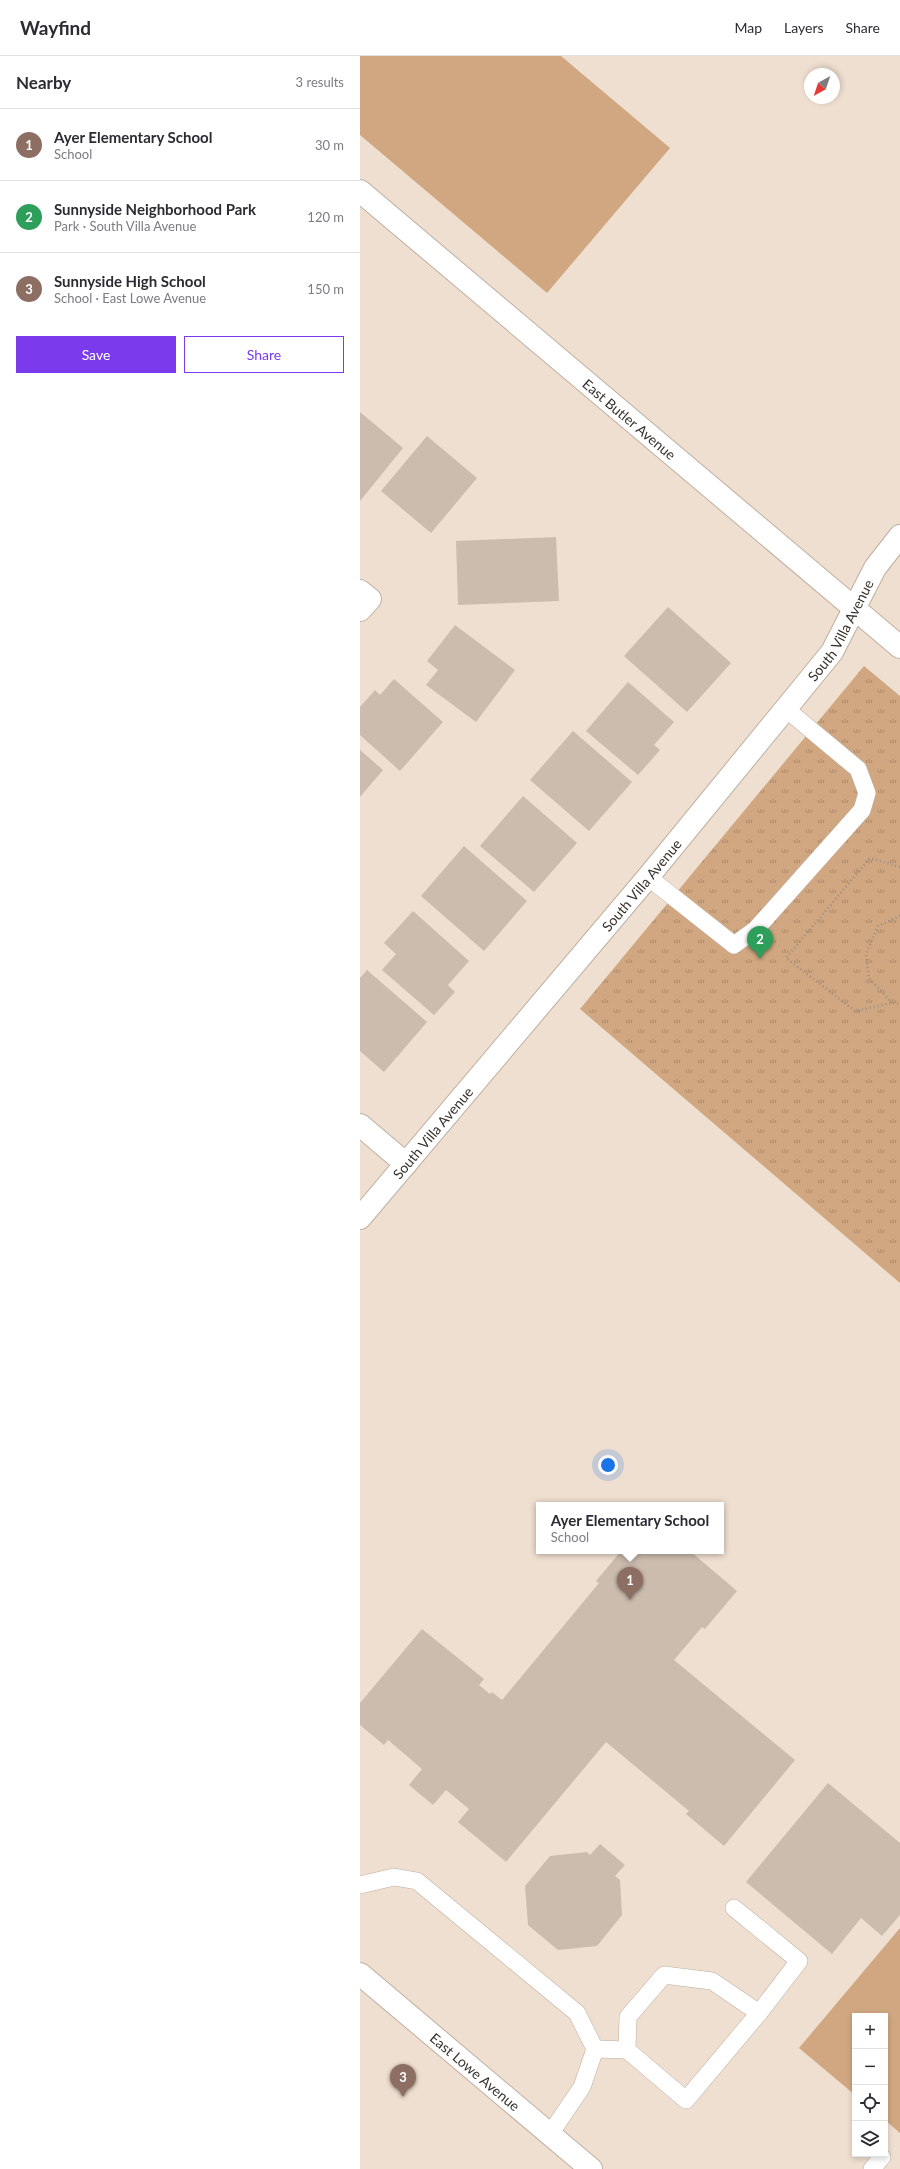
<!DOCTYPE html>
<html lang="en">
<head>
<meta charset="utf-8">
<style>
	body { margin:0; font-family:Lato,sans-serif; background:#f2f2f3; color:#2b2b33 }
	.controls { position:absolute; right:12px; bottom:12px; display:grid; overflow:hidden; border-radius:0px; box-shadow:0 2px 6px #0003 }
	.controls button { width:36px; height:36px; display:grid; place-items:center; padding:0; border:0; border-bottom:1px solid #e1e1e2; background:#fff; color:#2b2b33; font:20px sans-serif }
	.compass { position:absolute; left:444px; top:12px; width:36px; height:36px; border-radius:50%; background:#fff; box-shadow:0 2px 6px #0003; rotate:220deg }
	.you { position:absolute; left:248px; top:1409px; width:14px; height:14px; margin:-10px; border:3px solid #fff; border-radius:50%; background:#1a73e8; box-shadow:0 0 0 6px #1a73e833 }
	.badge { display:grid; place-items:center; width:26px; height:26px; border-radius:50%; background:#7c3aed; color:#fff; font-size:13px; font-weight:700 }
	.pin { position:absolute; translate:-50% -33px; filter:drop-shadow(0 1px 2px #0008) }
	.pin::after { content:''; position:absolute; top:21px; width:14px; height:12px; background:inherit; clip-path:polygon(0 0,100% 0,50% 100%) }
	.popup { position:absolute; left:176px; top:1446px; width:188px; height:52px; box-sizing:border-box; display:grid; place-content:center; border-radius:0px; background:#fff; filter:drop-shadow(0 1px 3px #0005); font-size:13px; white-space:nowrap; color:#7c7c81 }
	.popup b { font-size:15px; color:#2b2b33 }
	.popup::after { content:''; position:absolute; left:50%; top:100%; margin-left:-8px; border:8px solid transparent; border-top-color:#fff }
	.list { margin:0; padding:0; list-style:none }
	h2 { display:flex; justify-content:space-between; align-items:center; height:52px; margin:0; padding:0 16px; font-size:17px }
	h2 small { font-size:13px; font-weight:400; color:#7c7c81 }
	.list li { display:grid; grid-template-columns:26px 1fr auto; gap:12px; align-items:center; box-sizing:border-box; height:72px; padding:0 16px; border-top:1px solid #e1e1e2 }
	.list b { display:block; font-size:15px; white-space:nowrap }
	.list p { margin:0; font-size:13px; white-space:nowrap; color:#7c7c81 }
	.list em { font-size:13px; font-style:normal; color:#7c7c81 }
	.actions { display:flex; gap:8px; padding:12px 16px }
	.actions a { flex:1; padding:9px 0; border:1px solid #7c3aed; border-radius:0px; text-align:center; font-size:14px; color:#7c3aed }
	.actions .main { background:#7c3aed; color:#fff }
	.icon { flex:none; width:22px; height:22px; fill:none; stroke:currentColor; stroke-width:2; stroke-linecap:round; stroke-linejoin:round }
	.map { position:relative; flex:none; width:540px; height:2113px; overflow:hidden }
	header { display:flex; align-items:center; gap:24px; box-sizing:border-box; height:56px; padding:0 20px; background:#fff; border-bottom:1px solid #e1e1e2 }
	header strong { font-size:19px }
	nav { display:flex; gap:22px; margin-inline-start:auto; font-size:14px }
	main { display:flex }
	aside { flex:1; background:#fff }
	.map>svg:first-child { display:block }
</style>
</head>
<body>
<header>
<strong>Wayfind</strong>
<nav><a>Map</a><a>Layers</a><a>Share</a></nav>
</header>
<main>
<aside>
<h2>Nearby<small>3 results</small></h2>
<ul class="list">
<li><span class="badge" style="background:#8d6e63">1</span><div><b>Ayer Elementary School</b><p>School</p></div><em>30 m</em></li>
<li><span class="badge" style="background:#2e9e5b">2</span><div><b>Sunnyside Neighborhood Park</b><p>Park · South Villa Avenue</p></div><em>120 m</em></li>
<li><span class="badge" style="background:#8d6e63">3</span><div><b>Sunnyside High School</b><p>School · East Lowe Avenue</p></div><em>150 m</em></li>
</ul>
<div class="actions"><a class="main">Save</a><a>Share</a></div>
</aside>
<div class="map">
<svg width="540" height="2113" viewBox="0 0 540 2113">
	<defs>
		<pattern id="park-tufts" width="24" height="20" patternUnits="userSpaceOnUse"><rect width="24" height="20" fill="#d0a780"/><path d="M3 7l-1-3M5 7V3M7 7l1-3M15 17l-1-3M17 17v-4M19 17l1-3" fill="none" stroke="#aa8869"/></pattern>
	</defs>
	<rect width="100%" height="100%" fill="#efdfd0"/>
	<g fill="#d0a780">
		<path d="M0,0h201l109,92 -123,145 -187,-158z"/>
		<path d="M540,1872v205l-15,-13v-104h-30v79l-56,-47z"/>
	</g>
	<path fill="url(#park-tufts)" d="M504,610l36,30v587l-320,-274z"/>
	<g fill="#cbbcae">
		<path d="M0,356l43,36 -43,53z"/>
		<path d="M67,380l50,42 -46,55 -50,-42z"/>
		<path d="M196,481l3,64 -101,4 -2,-64z"/>
		<path d="M308,551l63,56 -44,49 -63,-56z"/>
		<path d="M95,569l60,45 -39,52 -50,-37 12,-15 -11,-9z"/>
		<path d="M34,623l49,43 -43,49 -40,-36v-28l15,-17 5,5z"/>
		<path d="M268,626l46,40 -20,23 6,5 -22,25 -52,-44z"/>
		<path d="M213,675l59,51 -43,49 -59,-51z"/>
		<path d="M0,694l23,20 -23,27z"/>
		<path d="M163,740l54,47 -43,49 -54,-46z"/>
		<path d="M104,790l63,55 -43,50 -63,-55z"/>
		<path d="M53,855l56,50 -21,24 7,7 -21,23 -52,-45 14,-16 -12,-11z"/>
		<path d="M7,914l60,52 -43,50 -24,-21v-73z"/>
		<path d="M261,1495h69l47,40 -32,38 -3,-2 -28,33 121,100 -71,86 -38,-32 3,-3 -83,-69 -100,120 -48,-40 11,-13 -23,-19 -13,15 -24,-20 13,-16 -34,-29 -4,5 -24,-20v-22l62,-74 62,50 -5,6 11,9 2,-2 10,8 97,-117 -3,-2z"/>
		<path d="M468,1727l72,60v72l-18,21 -21,-18 -29,36 -86,-72z"/>
		<path d="M240,1788l25,21 -10,11 5,4 2,35 -25,31 -39,4 -30,-25 -3,-39 25,-30 37,-4 3,3z"/>
	</g>
	<g fill="none" stroke-linecap="round" stroke-linejoin="round">
		<defs>
			<g id="service">
				<path d="M288,821l86,68 22,-16 106,-119 5,-17 -9,-24 -72,-60"/>
				<path d="M0,1829l34,-8 23,4 160,132 18,36 -13,38 -32,47"/>
				<path d="M374,1852l65,53 -40,52"/>
				<path d="M235,1993l32,1 59,50 73,-87 -47,-32 -48,-6 -36,42 -1,33"/>
				<path d="M512,2113l10,-12"/>
			</g>
			<g id="minor">
				<path d="M0,535l10,8 -10,11"/>
				<path d="M0,1069l46,39"/>
				<path id="s1" d="M0,1162l288,-341 184,-225 43,-84 25,-32"/>
				<path id="s2" d="M0,1918l231,195"/>
			</g>
			<g id="tertiary">
				<path id="s3" d="M0,135l540,456"/>
			</g>
		</defs>
		<use href="#service" stroke="#beafa0" stroke-width="18"/>
		<use href="#minor" stroke="#beafa0" stroke-width="24"/>
		<use href="#tertiary" stroke="#beafa0" stroke-width="24"/>
		<g stroke="#988d82" stroke-width="2.5" stroke-dasharray="1 3" stroke-linecap="butt">
			<path d="M540,811l-30,-9 -84,100 69,53 37,-8 8,1"/>
			<path d="M532,947l-23,-25 -3,-24 12,-28 22,-10"/>
		</g>
		<use href="#service" stroke="#fff" stroke-width="17"/>
		<use href="#minor" stroke="#fff" stroke-width="22"/>
		<use href="#tertiary" stroke="#fff" stroke-width="22"/>
	</g>
	<g text-anchor="middle" dominant-baseline="central" stroke-width="4" stroke-linejoin="round" paint-order="stroke">
		<g font-size="14" fill="#36302a" stroke="#fcecdd">
			<text stroke="none"><textPath href="#s3" startOffset="353">East Butler Avenue</textPath></text>
			<text stroke="none"><textPath href="#s1" startOffset="760">South Villa Avenue</textPath></text>
			<text stroke="none"><textPath href="#s1" startOffset="436">South Villa Avenue</textPath></text>
			<text stroke="none"><textPath href="#s1" startOffset="112">South Villa Avenue</textPath></text>
			<text stroke="none"><textPath href="#s2" startOffset="151">East Lowe Avenue</textPath></text>
		</g>
	</g>
</svg>
<div class="controls">
<button>+</button>
<button>−</button>
<button><svg class="icon" aria-label="locate" viewBox="0 0 24 24"><circle cx="12" cy="12" r="6"/><path d="M12 2v4M12 18v4M2 12h4M18 12h4"/></svg></button>
<button><svg class="icon" aria-label="layers" viewBox="0 0 24 24"><path d="M12 4l9 5-9 5-9-5zM3 14l9 5 9-5"/></svg></button>
</div>
<svg class="compass" viewBox="-18 -18 36 36"><path d="M0-13l5 13h-10z" fill="#e53935"/><path d="M0 13l5-13h-10z" fill="#7c7c81"/></svg>
<div class="you"></div>
<div class="pin badge" style="left:270px;top:1544px;background:#8d6e63">1</div>
<div class="popup"><b>Ayer Elementary School</b>School</div>
<div class="pin badge" style="left:400px;top:903px;background:#2e9e5b">2</div>
<div class="pin badge" style="left:43px;top:2041px;background:#8d6e63">3</div>
</div>
</main>
</body>
</html>
